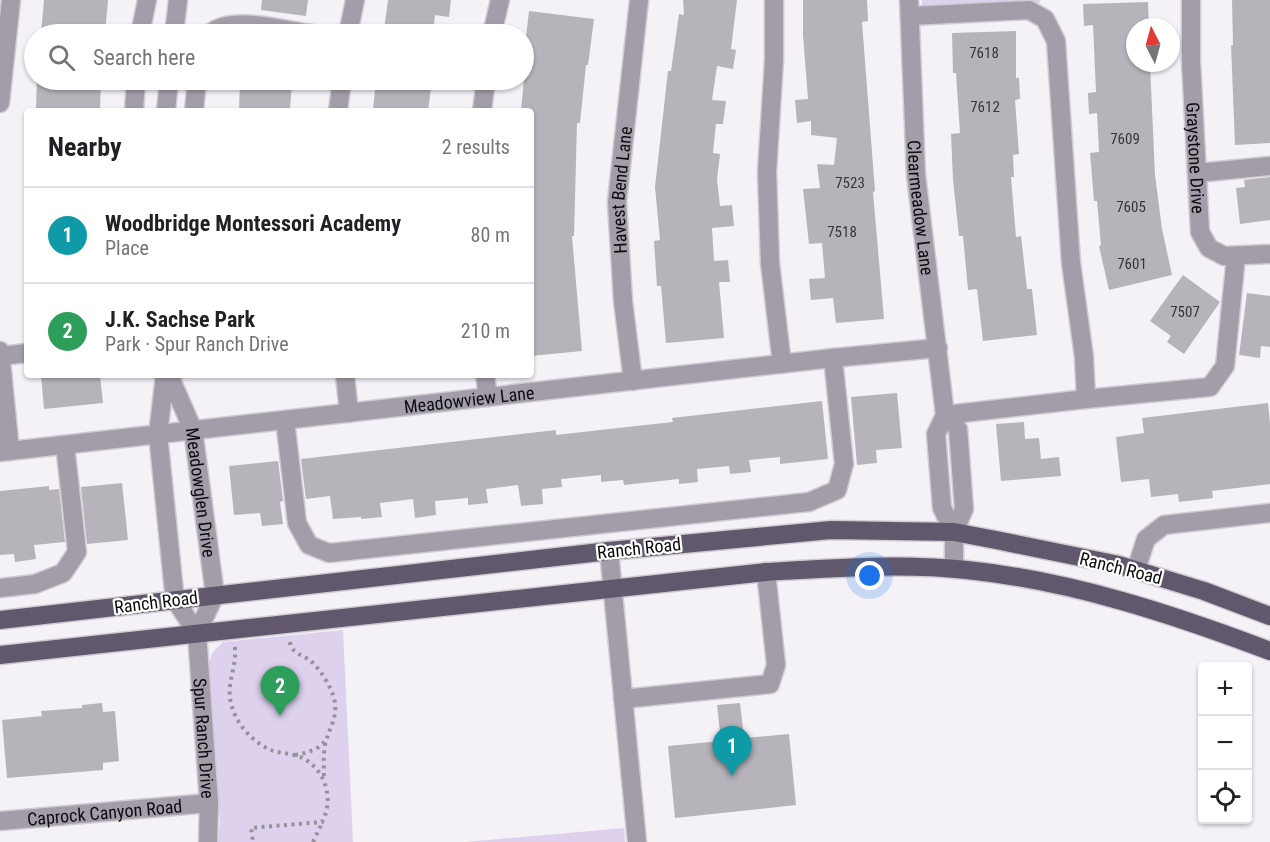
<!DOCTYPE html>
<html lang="en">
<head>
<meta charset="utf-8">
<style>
	body { margin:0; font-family:"Roboto Condensed",sans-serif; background:#f2f2f2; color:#202124 }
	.controls { position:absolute; right:18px; bottom:18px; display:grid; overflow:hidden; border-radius:6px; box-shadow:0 2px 4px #0004 }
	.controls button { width:54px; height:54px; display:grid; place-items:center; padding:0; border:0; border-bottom:2px solid #e0e0e0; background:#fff; color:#202124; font:30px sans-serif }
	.compass { position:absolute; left:1126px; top:18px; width:54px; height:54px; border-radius:50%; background:#fff; box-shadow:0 2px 4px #0004; rotate:354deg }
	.you { position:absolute; left:870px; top:576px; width:21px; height:21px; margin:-15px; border:4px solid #fff; border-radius:50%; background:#1a73e8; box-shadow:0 0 0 9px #1a73e833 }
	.badge { display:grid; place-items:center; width:39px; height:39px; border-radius:50%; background:#0f766e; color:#fff; font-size:20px; font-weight:700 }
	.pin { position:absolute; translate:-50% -50px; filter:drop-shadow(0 2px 3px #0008) }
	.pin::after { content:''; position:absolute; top:32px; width:21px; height:18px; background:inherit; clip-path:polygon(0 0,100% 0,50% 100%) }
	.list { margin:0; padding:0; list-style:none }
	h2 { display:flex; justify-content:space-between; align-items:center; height:78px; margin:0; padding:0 24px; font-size:26px }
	h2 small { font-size:20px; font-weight:400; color:#757577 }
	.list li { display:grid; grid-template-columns:39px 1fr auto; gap:18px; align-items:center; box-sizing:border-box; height:96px; padding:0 24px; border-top:2px solid #e0e0e0 }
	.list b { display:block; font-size:22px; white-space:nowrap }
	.list p { margin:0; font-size:20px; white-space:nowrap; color:#757577 }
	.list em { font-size:20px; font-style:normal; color:#757577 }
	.icon { flex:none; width:33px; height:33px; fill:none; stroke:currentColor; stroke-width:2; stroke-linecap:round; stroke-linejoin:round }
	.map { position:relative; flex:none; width:1270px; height:842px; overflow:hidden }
	.search { position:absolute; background:#fff; box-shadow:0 2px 4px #0004; left:24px; top:24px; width:510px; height:66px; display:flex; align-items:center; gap:15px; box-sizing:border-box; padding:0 21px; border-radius:33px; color:#757577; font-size:22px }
	.panel { position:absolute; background:#fff; box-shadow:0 2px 4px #0004; left:24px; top:108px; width:510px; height:270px; border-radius:6px }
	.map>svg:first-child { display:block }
</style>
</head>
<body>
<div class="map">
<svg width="1270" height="842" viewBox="0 0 1270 842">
	<rect width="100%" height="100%" fill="#f4f1f7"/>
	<g fill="#ddd1ee">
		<path d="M922,0h119l-3,4 -116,4z"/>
		<path d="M343,630l10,212h-135l2,-20 -11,-160 3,-9 11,-11z"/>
		<path d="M624,828l1,14h-160z"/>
	</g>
	<g fill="#b6b4ba">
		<path d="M44,0h64l-3,34h-64z"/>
		<path d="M262,0h46l-2,16 -45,-6z"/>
		<path d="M388,0h63l-2,17 -14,-2 -2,19h-19l-30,-4z"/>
		<path d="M683,0h54l-6,49 5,1 -3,19 -16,-3 -5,34 14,1 -3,23h-7l-3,29 7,1 -3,25 3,27 12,-1 2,21 -22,2 2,33 14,-1 2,22h-11l5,56 -58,5 -5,-57h-4l-3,-45 6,-1 -5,-53 13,-116h3l8,-57 5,1z"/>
		<path d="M803,0h64l1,21 -6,1 13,169 -2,1 11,127 -48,4 -3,-25 -22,2 -2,-21 16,-1 -3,-35 -13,1 -6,-55 17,-1 -3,-24 17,1 3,-27 -26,-3v-14l-14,2 -2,-23 13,-1 -5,-64z"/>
		<path d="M1232,0h38v143l-35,2 -4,-100h2z"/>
		<path d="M1148,2l1,25h-14v38l15,-1 5,111 7,54 10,46 -63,15 -10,-44 2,-1 -4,-44h-3l-4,-48 9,-1 -2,-39 -8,1 -1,-21 8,-1 -3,-67 -9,1 -1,-22z"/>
		<path d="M529,11l65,8 -6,46h-2l-6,58h-3l-3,113h-2l10,115 -51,5v-245h-10l5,-54h-2v-3z"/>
		<path d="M1016,31v47h3l1,21 -5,1 4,54 -6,1 1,22h-3l5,60 5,-1 6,53h5l5,46 -54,6 -6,-52 -9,1 -5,-54h-4l-6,-56 -2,-46 9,-1 -4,-60h-3l-1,-40z"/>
		<path d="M37,80h64l-1,30 -64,-2z"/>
		<path d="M240,80h52l-2,31h-51z"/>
		<path d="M376,80h56l-4,31h-55z"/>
		<path d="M1270,177v43l-30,4 -4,-36 9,-1 -1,-7z"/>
		<path d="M1183,275l37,27 -36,52 -17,-12 4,-6 -21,-15z"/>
		<path d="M1247,293l23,3v51l-9,-1 -1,12 -21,-3z"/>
		<path d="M41,375h59l3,28 -59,6z"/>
		<path d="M897,393l5,55 -26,2 1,13 -20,2 -6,-68z"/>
		<path d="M822,401l6,58 -48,5v-7l-31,3 2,12 -21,2 -1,-8 -32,3 1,13 -19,2v-5l-55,6 -1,-5 -22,2v-7l-40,4 1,8 -20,2 1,15 -22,2 -3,-21 -32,4 2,14 -20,2v-7l-33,3 1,14 -21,3 -2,-19 -33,4 2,14 -21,2v-2l-28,2 -3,-23 -24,3 -5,-40 255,-29v5l62,-7 55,-6 -1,-4z"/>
		<path d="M1268,403l2,20v61l-58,7 1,7 -34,4 -1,-8 -27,3 -2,-18 -28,3 -5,-45 28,-4 -2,-15z"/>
		<path d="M1024,422l1,17 14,-1 2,21 18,-2 2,19 -60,5 -5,-57z"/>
		<path d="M278,461l5,40 -3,1 3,22 -21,2 -2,-13 -26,2 -5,-49z"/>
		<path d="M122,483l6,57 -41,4 -6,-57z"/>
		<path d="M49,486v4l10,-1 6,53 -31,3 2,14 -21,3 -1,-8 -14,1v-64z"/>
		<path d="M102,703l1,9 12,-1 4,50 -16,2v7l-96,8 -5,-58 40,-4 -1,-5 41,-3v-3z"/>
		<path d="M740,703l4,35 45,-4 7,71 -121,13 -7,-72 53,-5 -4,-36z"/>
	</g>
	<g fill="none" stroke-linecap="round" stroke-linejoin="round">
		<defs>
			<g id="minor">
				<path d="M774,0v60l-7,112 3,91 12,101"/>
				<path id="s1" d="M909,0l7,175 29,240 -9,19 6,74 12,24"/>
				<path id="s2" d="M1191,0v62l9,170 9,16 15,8 46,-2"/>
				<path d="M910,16l119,-6 16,9 11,22 15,222 13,94 2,42 -141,16"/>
				<path d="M140,34l7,-34"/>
				<path d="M174,34l4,-34"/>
				<path d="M210,34c19,-20 76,-3 102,0"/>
				<path d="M348,34l7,-34"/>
				<path d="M492,34l8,-34"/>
				<path d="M0,103l11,-103"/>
				<path d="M134,111l2,-31"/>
				<path d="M166,111l3,-31"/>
				<path d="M194,111l3,-31"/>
				<path d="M338,111l4,-31"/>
				<path d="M482,111l4,-31"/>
				<path d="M1197,173l73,-7"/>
				<path d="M0,351l10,100"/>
				<path d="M1,356l26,-3"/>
				<path d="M165,375l-7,59 15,148 2,18 22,33"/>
				<path id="s3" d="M169,375l24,55 22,165 -18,38 12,170 -1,39"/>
				<path d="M345,375l4,38"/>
				<path d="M485,375l3,22"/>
				<path id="s4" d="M633,381l-10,-80 -6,-99 22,-202"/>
				<path d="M1086,399l124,-12 15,-21 11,-110"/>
				<path d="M945,415l13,14 6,80 -10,23v37"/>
				<path d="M285,420l12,103 12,22 20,8 480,-51 28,-12 7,-26 -11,-106"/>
				<path id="s5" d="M0,452l833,-94 105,-10"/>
				<path d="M609,551l28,291"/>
				<path d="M1136,570l10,-31 18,-14 106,-12"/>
				<path d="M0,588l35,-4 28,-11 14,-21 -12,-107"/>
				<path d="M623,699l147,-15 6,-19 -10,-93"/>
				<path id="s6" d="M0,821l209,-18"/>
			</g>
			<g id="major">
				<path d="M0,620l609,-69 222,-21 123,2 42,8 123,25 85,26 66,25"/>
				<path d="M0,655l766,-83c67,-4 135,-9 201,-2 105,11 205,44 303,81"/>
			</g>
		</defs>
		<use href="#minor" stroke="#cfccd2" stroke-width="21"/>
		<use href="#major" stroke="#cfccd2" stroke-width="21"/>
		<g stroke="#949296" stroke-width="4" stroke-dasharray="3 4.5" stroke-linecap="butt">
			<path d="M290,642c1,12 15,13 23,21 8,8 16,21 20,32 7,21 -4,32 -8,50 -2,11 -1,23 -1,34"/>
			<path d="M235,647c2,26 -13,39 0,68 7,15 21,29 36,35 7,3 15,3 23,5 29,7 42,42 28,67l-71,6 2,14"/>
			<path d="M295,755c12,-2 23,-5 30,-14"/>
			<path d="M313,842l9,-19"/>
		</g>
		<use href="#minor" stroke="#a39daa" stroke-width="18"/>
		<use href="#major" stroke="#61586e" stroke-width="18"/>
	</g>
	<g text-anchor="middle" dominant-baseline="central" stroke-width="4.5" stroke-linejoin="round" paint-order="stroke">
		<g font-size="15" fill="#363638">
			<text x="984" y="53">7618</text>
			<text x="985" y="107">7612</text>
			<text x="1125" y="139">7609</text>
			<text x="850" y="183">7523</text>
			<text x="1131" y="207">7605</text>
			<text x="842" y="232">7518</text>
			<text x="1132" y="264">7601</text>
			<text x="1185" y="312">7507</text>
		</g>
		<g font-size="18" fill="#0c0c0d" stroke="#fff">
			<text stroke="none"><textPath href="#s2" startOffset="158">Graystone Drive</textPath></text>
			<text stroke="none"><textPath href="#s4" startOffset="192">Havest Bend Lane</textPath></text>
			<text stroke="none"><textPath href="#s1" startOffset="208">Clearmeadow Lane</textPath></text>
			<text stroke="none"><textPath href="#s5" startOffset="472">Meadowview Lane</textPath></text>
			<text stroke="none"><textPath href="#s3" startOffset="123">Meadowglen Drive</textPath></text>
			<text transform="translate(639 548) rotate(-6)">Ranch Road</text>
			<text transform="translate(1121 568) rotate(14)">Ranch Road</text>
			<text transform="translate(156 602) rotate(-7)">Ranch Road</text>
			<text stroke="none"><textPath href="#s3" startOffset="374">Spur Ranch Drive</textPath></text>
			<text stroke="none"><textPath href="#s6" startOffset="105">Caprock Canyon Road</textPath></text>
		</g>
	</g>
</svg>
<div class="controls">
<button>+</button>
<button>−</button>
<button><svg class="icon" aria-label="locate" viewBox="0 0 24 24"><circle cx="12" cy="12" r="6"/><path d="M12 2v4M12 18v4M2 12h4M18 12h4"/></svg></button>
</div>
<svg class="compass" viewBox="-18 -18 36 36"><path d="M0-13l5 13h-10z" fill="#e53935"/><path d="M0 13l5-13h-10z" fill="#757577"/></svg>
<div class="you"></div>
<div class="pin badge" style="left:732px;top:776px;background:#0f9aa8">1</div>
<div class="pin badge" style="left:280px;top:716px;background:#2e9e5b">2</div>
<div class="search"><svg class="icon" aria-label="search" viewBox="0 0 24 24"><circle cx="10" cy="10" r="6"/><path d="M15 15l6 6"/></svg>Search here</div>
<section class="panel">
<h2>Nearby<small>2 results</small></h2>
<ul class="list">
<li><span class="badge" style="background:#0f9aa8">1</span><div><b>Woodbridge Montessori Academy</b><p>Place</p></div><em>80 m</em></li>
<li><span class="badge" style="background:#2e9e5b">2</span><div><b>J.K. Sachse Park</b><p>Park · Spur Ranch Drive</p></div><em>210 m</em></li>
</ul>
</section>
</div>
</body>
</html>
